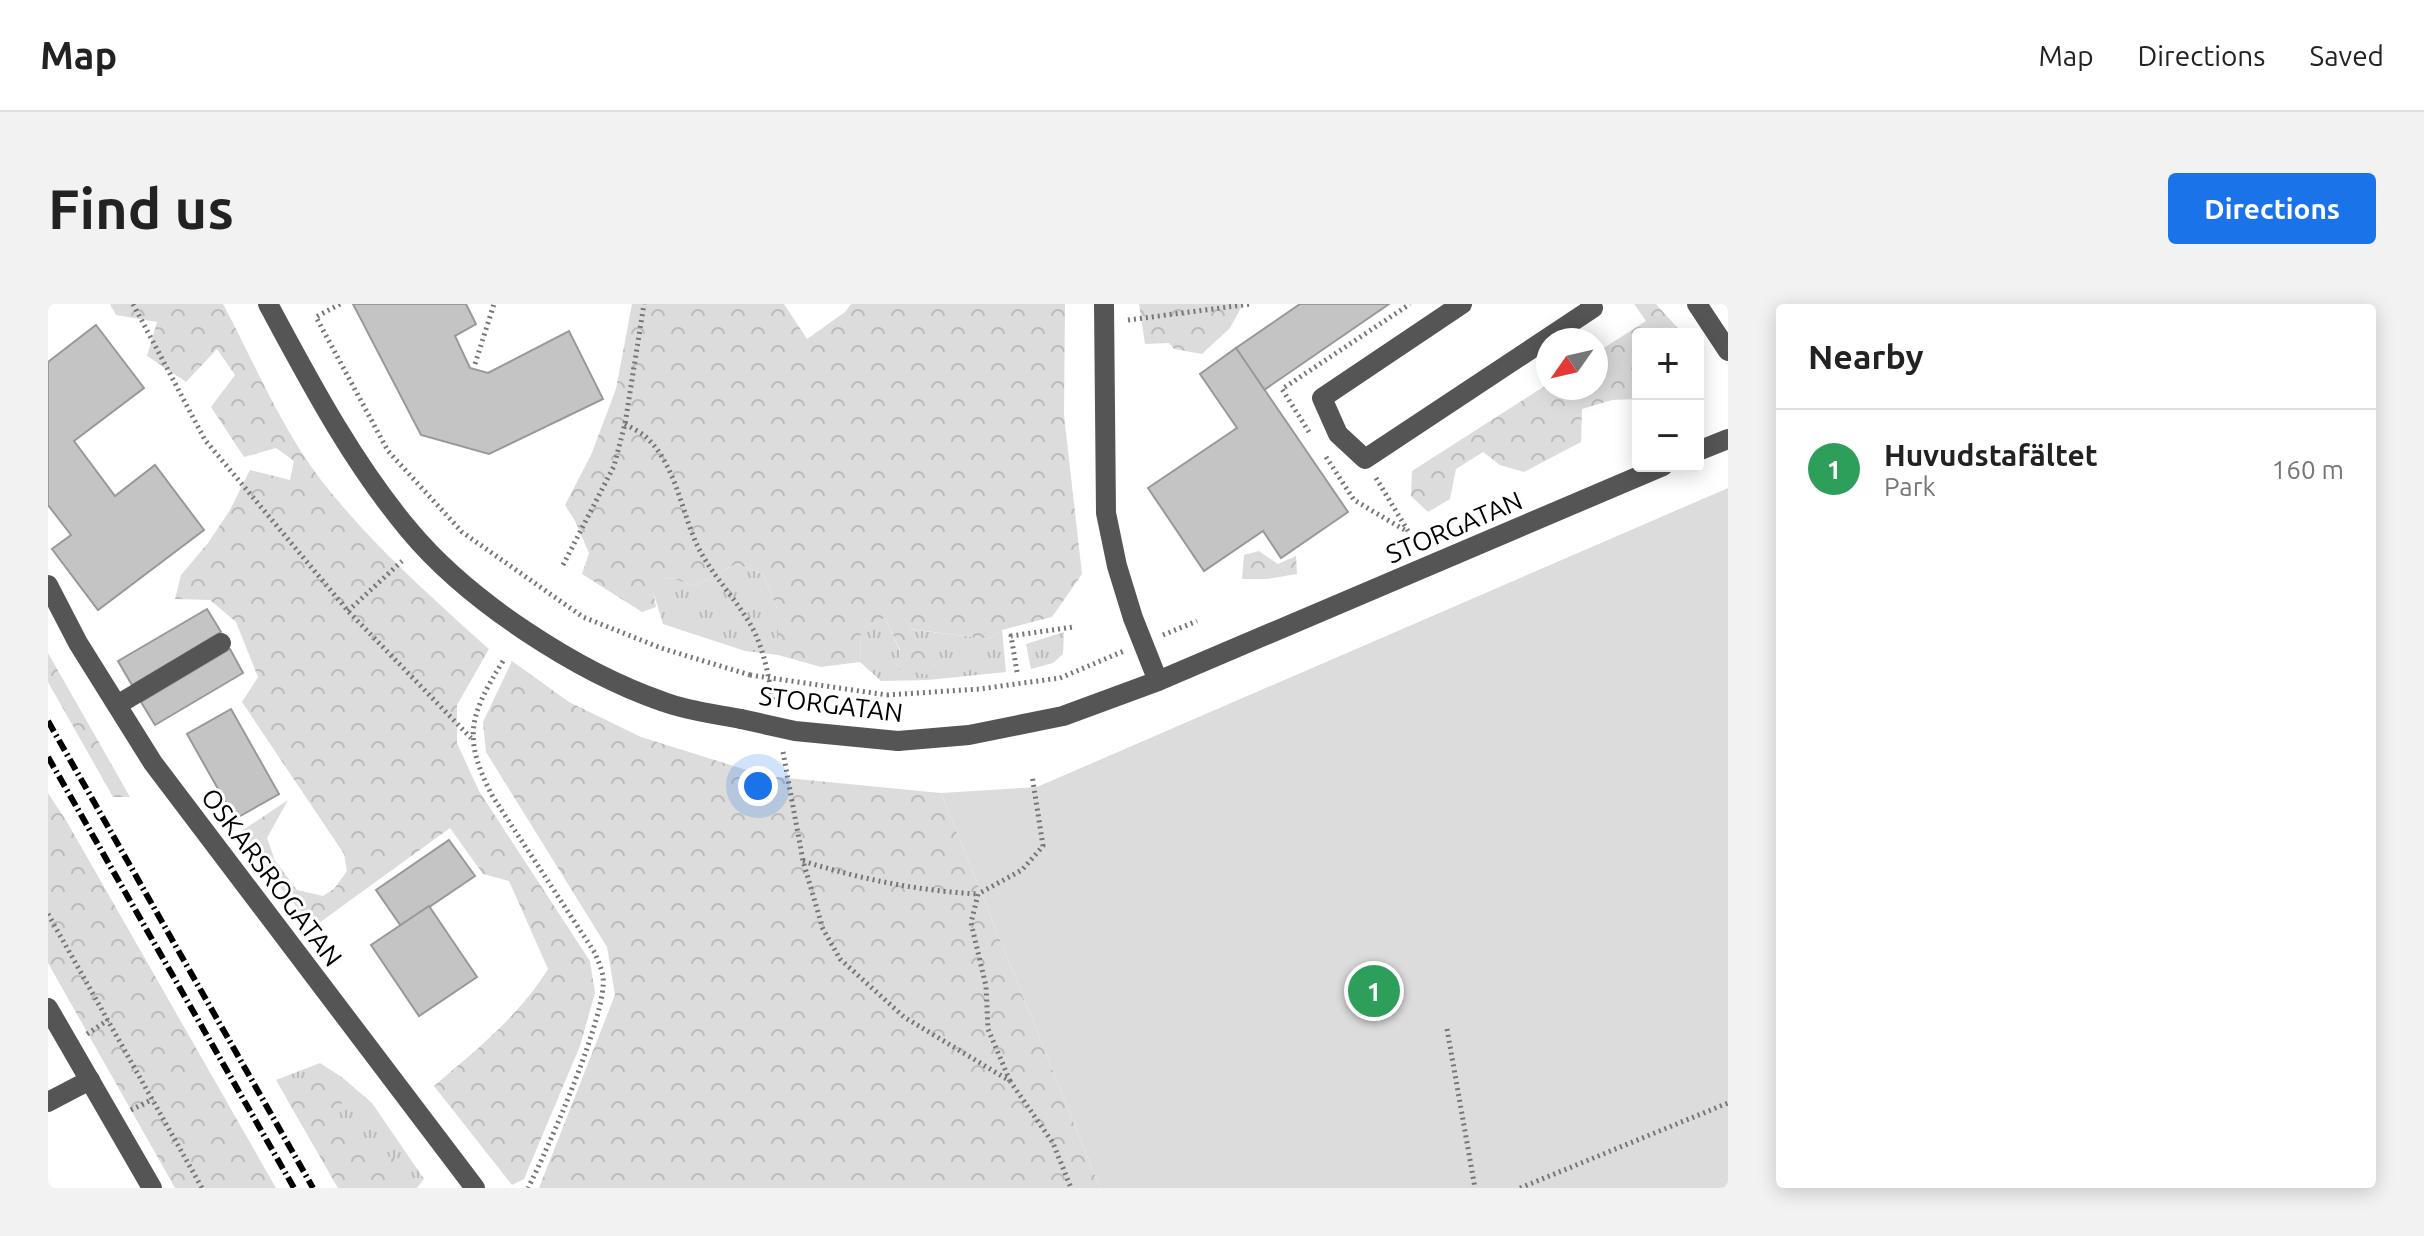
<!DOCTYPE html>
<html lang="en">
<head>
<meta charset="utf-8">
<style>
	body { margin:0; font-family:Ubuntu,sans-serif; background:#f2f2f2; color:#222 }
	.controls { position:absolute; right:24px; top:24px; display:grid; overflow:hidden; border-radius:8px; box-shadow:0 4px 20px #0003 }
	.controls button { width:72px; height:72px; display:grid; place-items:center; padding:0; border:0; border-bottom:2px solid #e0e0e0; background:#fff; color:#222; font:40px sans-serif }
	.compass { position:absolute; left:1488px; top:24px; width:72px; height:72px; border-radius:50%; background:#fff; box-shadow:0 4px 20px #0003; rotate:236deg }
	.you { position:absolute; left:710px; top:482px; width:28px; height:28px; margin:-20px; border:6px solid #fff; border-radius:50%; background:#1a73e8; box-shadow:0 0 0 12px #1a73e833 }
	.badge { display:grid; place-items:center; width:52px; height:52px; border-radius:50%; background:#1a73e8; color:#fff; font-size:26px; font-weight:700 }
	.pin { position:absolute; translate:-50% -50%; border:4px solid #fff; box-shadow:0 2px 8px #0006 }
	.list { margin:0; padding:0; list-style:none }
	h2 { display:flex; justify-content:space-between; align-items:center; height:104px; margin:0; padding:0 32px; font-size:34px }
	h2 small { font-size:26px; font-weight:400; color:#767676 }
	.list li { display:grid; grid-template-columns:52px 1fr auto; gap:24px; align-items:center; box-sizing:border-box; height:120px; padding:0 32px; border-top:2px solid #e0e0e0 }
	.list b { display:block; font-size:30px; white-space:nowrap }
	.list p { margin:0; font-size:26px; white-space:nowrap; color:#767676 }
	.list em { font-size:26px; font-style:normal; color:#767676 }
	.map { position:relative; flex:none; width:1680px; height:884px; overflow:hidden; border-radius:8px }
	header { display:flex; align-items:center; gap:48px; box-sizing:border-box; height:112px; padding:0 40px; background:#fff; border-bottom:2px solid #e0e0e0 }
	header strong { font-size:38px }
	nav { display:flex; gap:44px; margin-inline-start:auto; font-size:28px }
	.intro { display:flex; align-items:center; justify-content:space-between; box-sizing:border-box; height:192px; padding:0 48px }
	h1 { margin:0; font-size:56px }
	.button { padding:20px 36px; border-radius:8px; background:#1a73e8; color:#fff; font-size:28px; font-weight:700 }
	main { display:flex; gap:48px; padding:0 48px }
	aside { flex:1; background:#fff; border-radius:8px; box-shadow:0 4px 20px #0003 }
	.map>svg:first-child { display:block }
</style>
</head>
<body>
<header>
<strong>Map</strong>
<nav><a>Map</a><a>Directions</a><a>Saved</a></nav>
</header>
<div class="intro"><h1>Find us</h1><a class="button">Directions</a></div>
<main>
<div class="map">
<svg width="1680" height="884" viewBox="0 0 1680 884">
	<defs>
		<pattern id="grass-tufts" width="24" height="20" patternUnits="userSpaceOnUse" patternTransform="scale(2)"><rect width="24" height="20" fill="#dcdcdc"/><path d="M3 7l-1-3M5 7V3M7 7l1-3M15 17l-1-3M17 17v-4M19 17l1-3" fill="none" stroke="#bbb"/></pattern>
		<pattern id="forest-crowns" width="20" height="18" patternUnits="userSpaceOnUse" patternTransform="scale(2)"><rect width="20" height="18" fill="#dcdcdc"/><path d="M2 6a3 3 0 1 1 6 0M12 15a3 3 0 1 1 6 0" fill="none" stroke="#bbb"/></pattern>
	</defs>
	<rect width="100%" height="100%" fill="#fff"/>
	<g fill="url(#grass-tufts)">
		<path d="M688,260l27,10 15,37v44l-33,-4 -82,-27 -12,-39 17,-8 27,9z"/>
		<path d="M837,314l15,33 -3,17 11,-39 81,10 13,-9 4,42 -78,8 -47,1 -21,-19 1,-33z"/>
		<path d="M1016,328l-1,22 -10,9 -22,6 -5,-25z"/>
		<path d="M272,759l23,15 29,25 52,76 -7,9h-79l-62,-108z"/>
	</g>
	<g fill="url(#forest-crowns)">
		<path d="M62,0h113c31,58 58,124 98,176 49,63 109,116 168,169l-32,56v38l22,48 111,170 5,32 -15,53 -56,133 -12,6 -78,-99c41,-35 85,-70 114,-117l-39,-88 -26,-7 -33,-46 -131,95 -10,-1 -72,-88 51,-34 -21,38 8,23 22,29 26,6 11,-7 13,-18 -3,-17 -102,-152 16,-25 -22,-55 -26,-22 -35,-1 6,-24 27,-32 22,-33 20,-40 40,10 4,-19 -18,-13 -32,9 -33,-50 24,-32 -18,-26 -31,33 -39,-26 10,-34 -41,-7z"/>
		<path d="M584,0h152l23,35 38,-27 6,-8h214l-1,111 18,159 -30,43 -50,13 -13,9 -79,-10 29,36 -9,10 -33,-6 3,-19 -15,-32 -24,11 -1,33 -39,5 -43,-12v-44l-15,-37 -27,-10 -41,22 -27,-9 -16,8 4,22 -14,5 -60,-38 7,-21 -14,-32 -10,-16 26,-50 25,-66z"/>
		<path d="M1091,0h104l-13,24 -28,26 -28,-5 -5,-6 -24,1z"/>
		<path d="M1586,0h22l27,30h-45v65l-26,1 -30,9 -1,33 -57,30 -24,-7 -17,-13 -27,17 -6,30 -22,13 -17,-16 1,-25 136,-87v4h48v-35l50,-32z"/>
		<path d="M1211,247l19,13 18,-8 1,18 -30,5h-25l2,-24z"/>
		<path d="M0,349l82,144h-17l-65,-115z"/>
		<path d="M464,357l57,41 72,35 125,39 175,17 159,395h-561l76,-193 -8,-48 -121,-195 -3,-30z"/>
		<path d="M0,489l19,29 209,366h-101l-127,-225z"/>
		<path d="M258,777l20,1 16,21 -6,27 13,15 45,13 14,19 -1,11h-69l-51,-89z"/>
	</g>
	<path fill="#dcdcdc" d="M1680,184v700h-628l-159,-395 96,-6z"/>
	<g fill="#c4c4c4" stroke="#999" stroke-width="2">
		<path d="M305,0h113l10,20 -21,12 15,32 18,5 81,-42 34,68 -114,55 -68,-19z"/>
		<path d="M1252,0h89l-125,86 -28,-42z"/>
		<path d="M48,21l48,63 -70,53 41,55 40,-31 49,65 -106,80 -46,-61 19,-14 -23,-30v-143z"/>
		<path d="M1188,44l112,164 -67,46 -18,-27 -59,40 -56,-83 89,-60 -37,-54z"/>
		<path d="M159,305l14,23 -89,53 -14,-24z"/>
		<path d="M182,345l13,24 -88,52 -14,-23z"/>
		<path d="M183,405l48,85 -44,25 -48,-85z"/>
		<path d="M401,536l26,36 -74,50 -25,-36z"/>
		<path d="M381,602l48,71 -58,39 -48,-71z"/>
	</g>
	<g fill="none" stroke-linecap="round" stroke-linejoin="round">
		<g stroke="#777" stroke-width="5" stroke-dasharray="2 4" stroke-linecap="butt">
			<path d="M85,0l72,136 143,171 123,127"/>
			<path d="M292,0l-24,13 72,134 74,81 121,85 78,31 89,27"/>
			<path d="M1080,16l123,-16"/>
			<path d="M427,60l19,-60"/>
			<path d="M577,120c7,4 15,8 21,13 31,29 35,76 53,112 15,29 40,53 55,82 11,23 15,47 19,72"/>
			<path d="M1261,128l-27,-43 128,-85"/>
			<path d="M1278,153l28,43 54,32"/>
			<path d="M1328,174l32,53"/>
			<path d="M515,261l51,-99 11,-42 19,-120"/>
			<path d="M300,307l54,-50"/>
			<path d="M1115,331l34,-14"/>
			<path d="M455,357c-34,55 -41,77 -10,136l102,156c3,8 7,16 8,24 5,36 -56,174 -75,211"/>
			<path d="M969,368l-6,-36 62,-9"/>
			<path d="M839,391l92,-6 81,-11 64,-27"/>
			<path d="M735,448l20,109 20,68 17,30 64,58 106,64 43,62 18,45"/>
			<path d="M755,557c57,18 116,30 175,33"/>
			<path d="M0,610l154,274"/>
			<path d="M1399,725l28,159"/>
			<path d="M39,730l21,-14"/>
			<path d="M962,777l-22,-52 -2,-43 -15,-63 7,-29 44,-24 21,-24 -11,-71"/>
			<path d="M83,806l22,-11"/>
			<path d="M1472,884l208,-85"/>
		</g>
		<g stroke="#555" stroke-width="20">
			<path d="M220,0c42,78 84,158 141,226 59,71 168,142 255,172 24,9 51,12 77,17"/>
			<path d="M1056,0l2,209 11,53 16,52 25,63"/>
			<path d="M1414,0l-140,94 16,36 27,25 228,-151 -3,-4"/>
			<path d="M1649,0l31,47"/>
			<path d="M1650,147l30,-12"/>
			<path d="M0,281l30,58 75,120 322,425"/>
			<path d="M69,401l104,-62"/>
			<path d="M850,437l71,-6 94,-19 95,-35 505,-215"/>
			<path d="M0,704l104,180"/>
			<path d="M0,798l42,-22"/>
		</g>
		<g stroke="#000" stroke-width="6" stroke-dasharray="12 4 2 4" stroke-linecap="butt">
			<path d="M0,417l265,467"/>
			<path d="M0,453l246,431"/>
		</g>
		<path stroke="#777" stroke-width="5" stroke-dasharray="2 4" stroke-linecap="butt" d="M702,371l137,20"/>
		<path stroke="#555" stroke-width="20" d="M693,415l54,12 103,10"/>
	</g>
	<g text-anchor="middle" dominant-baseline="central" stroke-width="6" stroke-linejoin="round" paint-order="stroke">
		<g font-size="26" fill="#000" stroke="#fff">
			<text transform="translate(1406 223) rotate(-23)">STORGATAN</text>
			<text transform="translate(783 400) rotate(7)">STORGATAN</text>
			<text transform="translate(224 573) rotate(53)">OSKARSROGATAN</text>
		</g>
	</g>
</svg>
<div class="controls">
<button>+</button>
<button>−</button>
</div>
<svg class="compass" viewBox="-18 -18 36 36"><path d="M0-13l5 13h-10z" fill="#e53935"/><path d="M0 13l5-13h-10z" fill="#767676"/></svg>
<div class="you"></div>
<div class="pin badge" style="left:1326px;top:687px;background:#2e9e5b">1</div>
</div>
<aside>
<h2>Nearby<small></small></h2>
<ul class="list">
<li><span class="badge" style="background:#2e9e5b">1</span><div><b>Huvudstafältet</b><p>Park</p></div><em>160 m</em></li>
</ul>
</aside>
</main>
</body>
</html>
